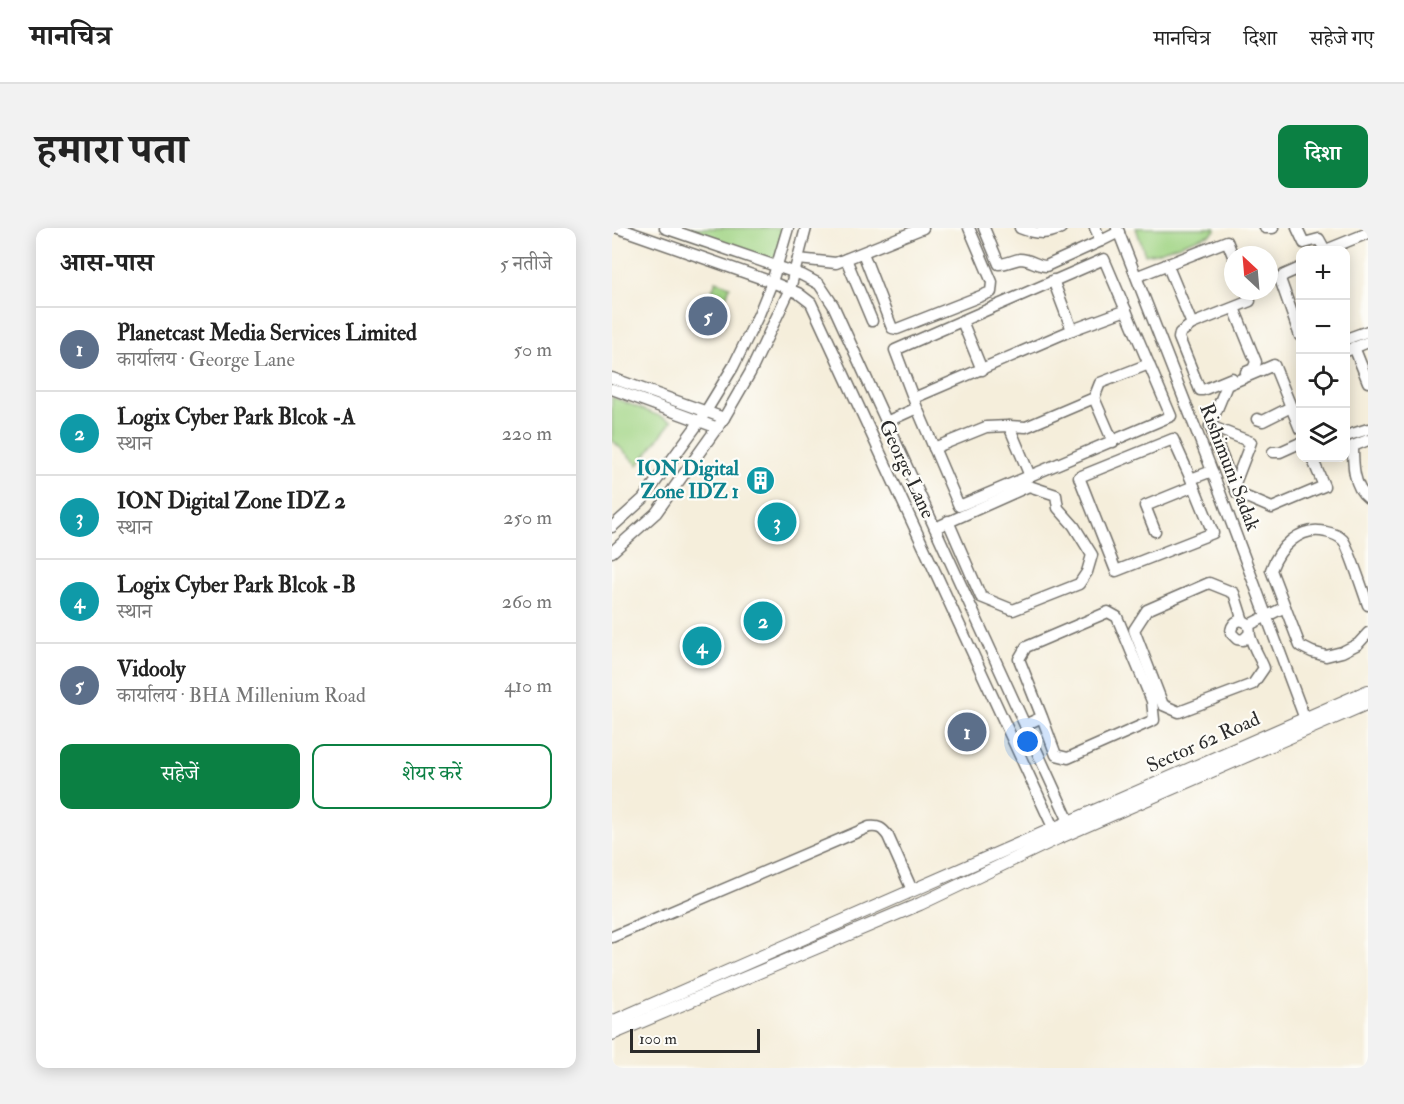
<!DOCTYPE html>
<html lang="hi">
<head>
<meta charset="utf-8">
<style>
	body { margin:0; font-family:"IM FELL Double Pica","Noto Serif Devanagari",serif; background:#f2f2f2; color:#222 }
	.controls { position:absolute; right:18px; top:18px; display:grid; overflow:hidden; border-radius:12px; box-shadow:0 3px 15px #0003 }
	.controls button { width:54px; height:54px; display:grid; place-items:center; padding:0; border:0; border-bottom:2px solid #e0e0e0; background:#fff; color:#222; font:30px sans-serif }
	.compass { position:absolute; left:612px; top:18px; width:54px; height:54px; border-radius:50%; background:#fff; box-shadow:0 3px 15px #0003; rotate:334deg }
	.scale { position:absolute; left:18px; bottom:15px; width:130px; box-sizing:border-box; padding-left:6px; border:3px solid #2b2b2b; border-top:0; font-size:16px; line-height:21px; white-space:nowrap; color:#2b2b2b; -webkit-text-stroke:4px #fdfcf7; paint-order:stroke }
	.you { position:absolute; left:416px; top:514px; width:21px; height:21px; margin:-15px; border:4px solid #fff; border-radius:50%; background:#1a73e8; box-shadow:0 0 0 9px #1a73e833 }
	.badge { display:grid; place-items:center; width:39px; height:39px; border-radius:50%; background:#0b8043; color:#fff; font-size:20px; font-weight:700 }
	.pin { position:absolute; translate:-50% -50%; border:3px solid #fff; box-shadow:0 2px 6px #0006 }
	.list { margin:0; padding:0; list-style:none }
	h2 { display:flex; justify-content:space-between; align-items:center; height:78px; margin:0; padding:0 24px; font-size:26px }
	h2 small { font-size:20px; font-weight:400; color:#767676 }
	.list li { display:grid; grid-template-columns:39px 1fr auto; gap:18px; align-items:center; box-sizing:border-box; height:84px; padding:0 24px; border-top:2px solid #e0e0e0 }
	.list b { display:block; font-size:22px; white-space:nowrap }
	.list p { margin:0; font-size:20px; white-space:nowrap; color:#767676 }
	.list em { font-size:20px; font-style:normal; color:#767676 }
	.actions { display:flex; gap:12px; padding:18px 24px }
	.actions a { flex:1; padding:14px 0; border:2px solid #0b8043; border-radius:12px; text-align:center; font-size:21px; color:#0b8043 }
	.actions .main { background:#0b8043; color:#fff }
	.icon { flex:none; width:33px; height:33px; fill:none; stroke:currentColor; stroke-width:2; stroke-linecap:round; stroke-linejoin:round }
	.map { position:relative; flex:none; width:756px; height:840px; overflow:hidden; border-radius:12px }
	header { display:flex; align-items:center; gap:36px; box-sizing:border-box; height:84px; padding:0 30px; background:#fff; border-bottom:2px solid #e0e0e0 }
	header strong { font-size:28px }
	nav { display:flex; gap:33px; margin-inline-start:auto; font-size:21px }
	.intro { display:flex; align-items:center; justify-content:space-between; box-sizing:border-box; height:144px; padding:0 36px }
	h1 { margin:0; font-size:42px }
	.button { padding:15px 27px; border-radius:12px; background:#0b8043; color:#fff; font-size:21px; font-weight:700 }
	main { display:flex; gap:36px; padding:0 36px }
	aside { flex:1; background:#fff; border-radius:12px; box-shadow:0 3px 15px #0003 }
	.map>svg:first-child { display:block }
</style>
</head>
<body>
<header>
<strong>मानचित्र</strong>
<nav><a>मानचित्र</a><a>दिशा</a><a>सहेजे गए</a></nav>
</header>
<div class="intro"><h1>हमारा पता</h1><a class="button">दिशा</a></div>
<main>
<aside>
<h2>आस-पास<small>5 नतीजे</small></h2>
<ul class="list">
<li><span class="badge" style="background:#5c6f8a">1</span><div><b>Planetcast Media Services Limited</b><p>कार्यालय · George Lane</p></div><em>50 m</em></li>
<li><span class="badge" style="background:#0f9aa8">2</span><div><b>Logix Cyber Park Blcok -A</b><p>स्थान</p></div><em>220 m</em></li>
<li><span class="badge" style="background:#0f9aa8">3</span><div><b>ION Digital Zone IDZ 2</b><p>स्थान</p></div><em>250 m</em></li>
<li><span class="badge" style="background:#0f9aa8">4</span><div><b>Logix Cyber Park Blcok -B</b><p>स्थान</p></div><em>260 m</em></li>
<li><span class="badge" style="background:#5c6f8a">5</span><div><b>Vidooly</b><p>कार्यालय · BHA Millenium Road</p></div><em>410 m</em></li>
</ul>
<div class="actions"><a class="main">सहेजें</a><a>शेयर करें</a></div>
</aside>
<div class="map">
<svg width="756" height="840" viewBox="0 0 756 840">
	<rect width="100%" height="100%" fill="#fdfcf7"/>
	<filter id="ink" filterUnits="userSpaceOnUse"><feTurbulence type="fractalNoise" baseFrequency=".0167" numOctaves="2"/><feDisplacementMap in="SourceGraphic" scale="12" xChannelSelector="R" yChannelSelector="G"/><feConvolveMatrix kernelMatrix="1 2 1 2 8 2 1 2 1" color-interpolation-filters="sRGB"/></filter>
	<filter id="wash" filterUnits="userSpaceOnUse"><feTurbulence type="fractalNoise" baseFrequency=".008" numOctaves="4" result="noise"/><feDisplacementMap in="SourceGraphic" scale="24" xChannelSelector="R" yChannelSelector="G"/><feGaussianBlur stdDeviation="1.35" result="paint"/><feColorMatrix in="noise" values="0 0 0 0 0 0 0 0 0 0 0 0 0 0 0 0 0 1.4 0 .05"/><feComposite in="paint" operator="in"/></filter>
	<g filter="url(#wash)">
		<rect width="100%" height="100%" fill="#f5eedb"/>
		<g fill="#a0d484" stroke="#668058" stroke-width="1.5">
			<path d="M53,0h122l-11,39z"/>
			<path d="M524,0h79l1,1 -5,5 -55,19 -11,2z"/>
			<path d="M104,53l14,5 -8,23 -7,-2 4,-11 -8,-3z"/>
			<path d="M0,169l60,24 -34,44 -26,-25z"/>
		</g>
	</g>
	<g filter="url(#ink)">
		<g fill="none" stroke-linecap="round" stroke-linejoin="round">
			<defs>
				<g id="minor">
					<path d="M6,0l154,54 26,11 13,10 246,533"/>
					<path d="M53,0l137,47 17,9 14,21 239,523"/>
					<path d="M372,0l15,36c8,0 14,-4 21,-5 10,0 17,7 26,7l55,-25"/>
					<path d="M408,0c15,6 27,7 41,0"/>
					<path d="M483,0l6,13 18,-9"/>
					<path d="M505,0l92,235 96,256"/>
					<path d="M653,0h8"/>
					<path d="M685,0l7,15 15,-4 6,11"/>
					<path d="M714,22l42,-17"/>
					<path d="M251,25l29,75 5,1 94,-37 1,-10 -23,-54"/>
					<path d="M186,31l38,4 87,-35"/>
					<path d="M234,31l26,62"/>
					<path d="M555,36l25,60 58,-23 -4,-10"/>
					<path d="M688,40l-16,7 -4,4 20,57"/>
					<path d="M526,48l89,-35 6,15"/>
					<path d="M441,52l19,50"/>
					<path d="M622,80l22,54 -3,7 -7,3"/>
					<path d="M350,93l20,49"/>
					<path d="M580,96l-12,9 -1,5 21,52h3l29,-12"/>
					<path d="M734,111l22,-8"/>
					<path d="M742,119l14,35"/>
					<path d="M734,123l22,-9"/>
					<path d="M0,150l112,40"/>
					<path d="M0,161l106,39"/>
					<path d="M302,170l158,-68 54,-20"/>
					<path d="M482,170l19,44"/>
					<path d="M645,191l6,2 28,-14"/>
					<path d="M274,194l31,-14 -22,-58 209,-91 67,157 -212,90 -42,-98"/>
					<path d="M397,198l21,50"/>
					<path d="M598,198l41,16 -17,44"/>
					<path d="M688,201l-26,-64 -47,20 -17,41 27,67 35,15 52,-22 -12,-28"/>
					<path d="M734,208l22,-7"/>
					<path d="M756,212l-15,6c0,17 0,41 15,52"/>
					<path d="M322,220l52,-21 23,-1 17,1 68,-29 6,-15 49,-19"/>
					<path d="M661,224h7l20,-9"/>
					<path d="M579,251l-18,-40 -94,38 37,94 97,-38 -22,-54 21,-8"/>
					<path d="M0,299l31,-28 57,-78 33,-54 26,-53 13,-32 16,-54"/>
					<path d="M323,300l94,-42 27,9 2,13 16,18 18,29 -5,17 -8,12 -66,26 -32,-13 -33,-76"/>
					<path d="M543,303l-10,-25 49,-20"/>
					<path d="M0,324l44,-39 68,-95 26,-45 40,-84 16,-61"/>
					<path d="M756,377c-4,-11 -20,-60 -25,-65 -4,-4 -12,-7 -17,-8 -26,-7 -47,16 -55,38l29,76 12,6 14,4 16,-4 16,-8 10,-11"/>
					<path d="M631,393l-9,-28 -25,-10 -62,27 -13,20 29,75 16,7 74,-28 11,-16c-4,-10 -11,-21 -14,-32 -1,-4 1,-9 -3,-13 -9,-7 -16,2 -16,10l6,6 6,1 6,-6"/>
					<path d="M637,397l36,-18"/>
					<path d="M413,497l17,-8 -23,-58 7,-12 82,-35 9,5 35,84 2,19 -86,38 -12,-3 -14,-38"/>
					<path d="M0,709l257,-110c10,-1 13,1 19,9l24,54"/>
				</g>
				<g id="tertiary">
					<path d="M0,794l756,-331"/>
					<path d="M0,806l308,-130 138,-66 310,-135"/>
				</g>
			</defs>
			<use href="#minor" stroke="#726f69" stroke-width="13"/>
			<use href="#tertiary" stroke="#726f69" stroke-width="14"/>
			<use href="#minor" stroke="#fff" stroke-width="10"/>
			<use href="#tertiary" stroke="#fff" stroke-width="12"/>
		</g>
	</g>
	<defs>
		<symbol id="building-disc" viewBox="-11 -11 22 22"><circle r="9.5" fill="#0f9aa8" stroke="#fdfcf7"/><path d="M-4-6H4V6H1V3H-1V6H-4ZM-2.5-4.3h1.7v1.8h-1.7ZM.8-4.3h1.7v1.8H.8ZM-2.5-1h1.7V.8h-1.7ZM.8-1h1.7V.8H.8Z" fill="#fff"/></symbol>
	</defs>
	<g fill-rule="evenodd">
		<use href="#building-disc" x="132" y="236" width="33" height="33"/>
	</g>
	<g text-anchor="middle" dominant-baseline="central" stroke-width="4.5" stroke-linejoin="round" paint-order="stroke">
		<g font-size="20" fill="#2b2b2b" stroke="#fdfcf7">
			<text transform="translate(618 239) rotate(69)">Rishimuni Sadak</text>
			<text transform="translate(295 241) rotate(65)">George Lane</text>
			<text transform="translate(591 514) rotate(-24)">Sector 62 Road</text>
		</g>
		<g font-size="20" font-weight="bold" fill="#0d838f" stroke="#fdfcf7" text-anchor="end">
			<text x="127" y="240">ION Digital<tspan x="127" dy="23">Zone IDZ 1</tspan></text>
		</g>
	</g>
</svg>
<div class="controls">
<button>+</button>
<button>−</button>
<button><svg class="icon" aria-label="locate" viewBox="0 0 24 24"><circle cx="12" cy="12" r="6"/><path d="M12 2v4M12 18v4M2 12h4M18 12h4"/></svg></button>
<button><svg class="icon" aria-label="layers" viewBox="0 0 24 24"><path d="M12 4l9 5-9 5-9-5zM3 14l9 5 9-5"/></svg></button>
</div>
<svg class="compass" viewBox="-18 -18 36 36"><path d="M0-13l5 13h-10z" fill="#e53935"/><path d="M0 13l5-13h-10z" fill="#767676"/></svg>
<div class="scale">100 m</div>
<div class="you"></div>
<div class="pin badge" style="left:355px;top:504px;background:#5c6f8a">1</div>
<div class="pin badge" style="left:151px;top:393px;background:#0f9aa8">2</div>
<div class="pin badge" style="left:165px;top:294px;background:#0f9aa8">3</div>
<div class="pin badge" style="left:90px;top:418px;background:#0f9aa8">4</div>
<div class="pin badge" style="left:96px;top:88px;background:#5c6f8a">5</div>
</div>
</main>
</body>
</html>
